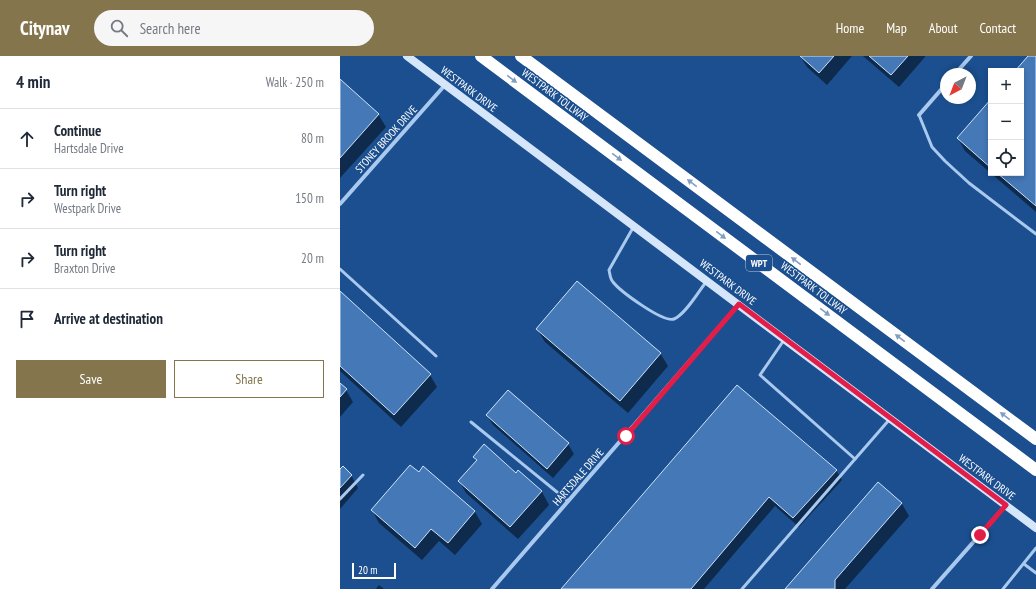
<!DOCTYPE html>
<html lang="en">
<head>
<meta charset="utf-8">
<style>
	body { margin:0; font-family:"PT Sans Narrow",sans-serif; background:#f6f6f7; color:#1f2937 }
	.controls { position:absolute; right:12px; top:12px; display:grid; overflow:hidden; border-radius:0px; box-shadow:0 2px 6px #0003 }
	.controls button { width:36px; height:36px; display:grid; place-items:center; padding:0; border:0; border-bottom:1px solid #e0e1e3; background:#fff; color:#1f2937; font:20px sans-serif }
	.compass { position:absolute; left:600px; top:12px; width:36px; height:36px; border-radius:50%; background:#fff; box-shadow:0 2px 6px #0003; rotate:222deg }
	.scale { position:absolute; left:12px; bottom:10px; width:44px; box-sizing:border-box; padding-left:4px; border:2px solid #fff; border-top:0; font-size:11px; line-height:14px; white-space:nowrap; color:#fff; -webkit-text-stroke:3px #1b4f8f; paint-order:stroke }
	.stop { position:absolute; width:12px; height:12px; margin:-9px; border:3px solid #e11d48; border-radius:50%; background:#fff }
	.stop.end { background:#e11d48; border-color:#fff; box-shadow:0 1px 4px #0008 }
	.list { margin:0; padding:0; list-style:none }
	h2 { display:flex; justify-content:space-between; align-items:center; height:52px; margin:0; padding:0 16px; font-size:17px }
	h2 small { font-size:13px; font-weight:400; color:#747a83 }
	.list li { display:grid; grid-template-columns:26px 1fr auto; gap:12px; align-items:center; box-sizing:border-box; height:60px; padding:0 16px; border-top:1px solid #e0e1e3 }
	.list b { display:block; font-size:15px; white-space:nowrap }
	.list p { margin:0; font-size:13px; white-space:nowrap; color:#747a83 }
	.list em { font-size:13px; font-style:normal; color:#747a83 }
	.actions { display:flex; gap:8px; padding:12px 16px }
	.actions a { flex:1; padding:9px 0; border:1px solid #84754c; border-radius:0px; text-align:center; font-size:14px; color:#84754c }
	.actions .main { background:#84754c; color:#fff }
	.icon { flex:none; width:22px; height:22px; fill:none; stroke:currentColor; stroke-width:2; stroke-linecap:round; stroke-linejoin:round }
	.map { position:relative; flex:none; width:696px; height:533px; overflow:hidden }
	header { display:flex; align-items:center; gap:24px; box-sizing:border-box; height:56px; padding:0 20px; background:#84754c; color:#fff }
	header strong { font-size:19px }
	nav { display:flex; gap:22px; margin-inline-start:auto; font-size:14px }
	.search { width:280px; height:36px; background:#f6f6f7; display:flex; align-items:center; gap:10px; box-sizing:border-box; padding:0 14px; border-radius:22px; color:#747a83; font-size:15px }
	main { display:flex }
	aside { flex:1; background:#fff }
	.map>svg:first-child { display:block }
</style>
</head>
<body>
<header>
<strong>Citynav</strong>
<div class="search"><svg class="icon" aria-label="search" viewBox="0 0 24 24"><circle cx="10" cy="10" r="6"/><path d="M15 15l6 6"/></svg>Search here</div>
<nav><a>Home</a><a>Map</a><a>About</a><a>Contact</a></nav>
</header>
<main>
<aside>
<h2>4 min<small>Walk · 250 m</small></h2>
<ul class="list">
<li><svg class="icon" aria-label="ahead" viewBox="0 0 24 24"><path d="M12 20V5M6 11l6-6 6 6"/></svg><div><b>Continue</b><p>Hartsdale Drive</p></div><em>80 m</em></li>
<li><svg class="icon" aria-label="right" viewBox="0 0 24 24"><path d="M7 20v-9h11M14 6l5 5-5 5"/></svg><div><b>Turn right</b><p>Westpark Drive</p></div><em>150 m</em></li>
<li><svg class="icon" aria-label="right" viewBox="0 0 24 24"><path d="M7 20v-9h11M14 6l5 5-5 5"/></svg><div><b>Turn right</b><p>Braxton Drive</p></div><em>20 m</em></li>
<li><svg class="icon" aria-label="arrive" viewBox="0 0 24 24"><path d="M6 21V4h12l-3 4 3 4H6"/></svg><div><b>Arrive at destination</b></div></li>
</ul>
<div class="actions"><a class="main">Save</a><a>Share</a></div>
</aside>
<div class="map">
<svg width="696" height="533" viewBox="0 0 696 533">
	<rect width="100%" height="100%" fill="#1b4f8f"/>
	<g fill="#0007">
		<path d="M460,0h52l-25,29 -20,-18z"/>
		<path d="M523,0h62v1l-26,30z"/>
		<path d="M689,0h7v156l-71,-61 -7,-12 33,-39v73h30v-102h-5z"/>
		<path d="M0,24l38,34 8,13 -46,51z"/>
		<path d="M0,236l90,83 7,12 -36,40 -61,-56z"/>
		<path d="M197,273l123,24 8,13 -40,47 -83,-71z"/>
		<path d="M0,329l6,5 7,12 -13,15z"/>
		<path d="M397,330l99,84 6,10 -43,47 -24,-21 -71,83h-141z"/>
		<path d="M168,336l60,52 6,10 -21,24 -60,-53 -6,-9z"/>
		<path d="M134,401l42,17 3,-2 23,20 7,13 -31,34 -52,-46 -7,-12 18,-20z"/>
		<path d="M84,411l51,45 7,12 -27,31 -16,-14 -17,19 -43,-37 -7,-13z"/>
		<path d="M0,415l11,4 7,13 -18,21z"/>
		<path d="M539,428l23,20 7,12 -64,73h-59z"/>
		<path d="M39,529l5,4h-8z"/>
	</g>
	<g fill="#4478b7" stroke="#cfe3fa">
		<path d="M460,0h34l-15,17z"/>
		<path d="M529,0h39l-17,19z"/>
		<path d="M688,0h8v150l-39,-33h24v-102h-6z"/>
		<path d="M0,23l39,35 -39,44z"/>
		<path d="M651,43v69l-34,-30z"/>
		<path d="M237,225l84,72 -41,48 -84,-72z"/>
		<path d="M0,235l91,83 -37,41 -54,-49z"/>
		<path d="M0,327l7,6 -7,8z"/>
		<path d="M397,329l100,85 -44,48 -24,-21 -78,92h-130z"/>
		<path d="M168,334l61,53 -22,26 -61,-54z"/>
		<path d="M144,388l32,29 2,-3 24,21 -32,36 -52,-46 19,-21 -4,-3z"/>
		<path d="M70,409l9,7 4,-6 52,45 -27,32 -17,-14 -16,19 -44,-38z"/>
		<path d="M3,410l9,9 -12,13v-19z"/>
		<path d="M538,426l24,21 -67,77v9h-50z"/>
	</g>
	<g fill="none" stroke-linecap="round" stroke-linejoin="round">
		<g stroke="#a9c9ee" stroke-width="3">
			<path d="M579,59l13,32 13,14 24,22 67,51"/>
			<path d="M294,170l-25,44c1,4 1,9 4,12 7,9 50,41 61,37 11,-4 25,-28 32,-37"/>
			<path d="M0,213l96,87"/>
			<path d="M444,284l-24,35 95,84"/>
			<path d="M131,366l97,79"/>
			<path d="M0,443l23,-24"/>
			<path d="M684,508l12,9"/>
			<path d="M402,533l147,-169"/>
			<path d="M663,533l33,-41"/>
		</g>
		<g stroke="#a9c9ee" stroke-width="4">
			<path d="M615,18l16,-18"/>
			<path d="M579,59l27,-31"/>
			<path d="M0,148l105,-119"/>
			<path d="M152,533l247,-285"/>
			<path d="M592,533l74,-84"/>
		</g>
		<path stroke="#d6e6fa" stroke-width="8" d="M67,0l629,472"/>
		<g stroke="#fff" stroke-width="12">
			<path d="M141,0l555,414"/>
			<path d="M181,0l515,383"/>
		</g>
	</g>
	<defs><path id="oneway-solid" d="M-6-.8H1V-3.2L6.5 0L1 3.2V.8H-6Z"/></defs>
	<g fill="#829ec1">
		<use href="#oneway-solid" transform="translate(172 23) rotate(37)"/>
		<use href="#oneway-solid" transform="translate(277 101) rotate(37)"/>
		<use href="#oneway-solid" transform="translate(352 127) rotate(-143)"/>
		<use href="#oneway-solid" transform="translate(381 179) rotate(37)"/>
		<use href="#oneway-solid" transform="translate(456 205) rotate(-143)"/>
		<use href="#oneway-solid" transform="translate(485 256) rotate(37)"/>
		<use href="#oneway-solid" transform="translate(560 282) rotate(-143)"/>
		<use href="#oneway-solid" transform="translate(665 360) rotate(-143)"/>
	</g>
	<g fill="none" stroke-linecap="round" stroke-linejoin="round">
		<path stroke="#e11d48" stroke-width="5" d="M286,380l113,-132 267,201 -26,30"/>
	</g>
	<g text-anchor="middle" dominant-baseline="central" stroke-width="3" stroke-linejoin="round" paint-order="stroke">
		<rect fill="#1b4f8f" stroke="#bbcadd" stroke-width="1" x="406" y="199" width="26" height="16" rx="3"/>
		<g font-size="10" font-weight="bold" fill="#fff">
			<text x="419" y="207">WPT</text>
		</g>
		<g font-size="11" fill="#fff" stroke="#1b4f8f">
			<text transform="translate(129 33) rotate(37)">WESTPARK DRIVE</text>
			<text transform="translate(215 39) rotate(37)">WESTPARK TOLLWAY</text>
			<text transform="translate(46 83) rotate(-48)">STONEY BROOK DRIVE</text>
			<text transform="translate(388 226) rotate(37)">WESTPARK DRIVE</text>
			<text transform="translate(474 232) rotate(37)">WESTPARK TOLLWAY</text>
			<text transform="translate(238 421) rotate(-49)">HARTSDALE DRIVE</text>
			<text transform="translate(647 421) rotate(37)">WESTPARK DRIVE</text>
		</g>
	</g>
</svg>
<div class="controls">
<button>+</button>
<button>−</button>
<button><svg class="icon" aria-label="locate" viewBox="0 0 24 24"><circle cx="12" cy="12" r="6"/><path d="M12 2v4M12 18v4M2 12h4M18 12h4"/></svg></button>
</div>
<svg class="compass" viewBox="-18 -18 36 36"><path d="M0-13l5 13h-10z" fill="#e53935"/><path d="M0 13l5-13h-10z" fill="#747a83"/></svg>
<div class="scale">20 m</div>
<div class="stop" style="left:286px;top:380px"></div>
<div class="stop end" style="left:640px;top:479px"></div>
</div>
</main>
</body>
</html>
